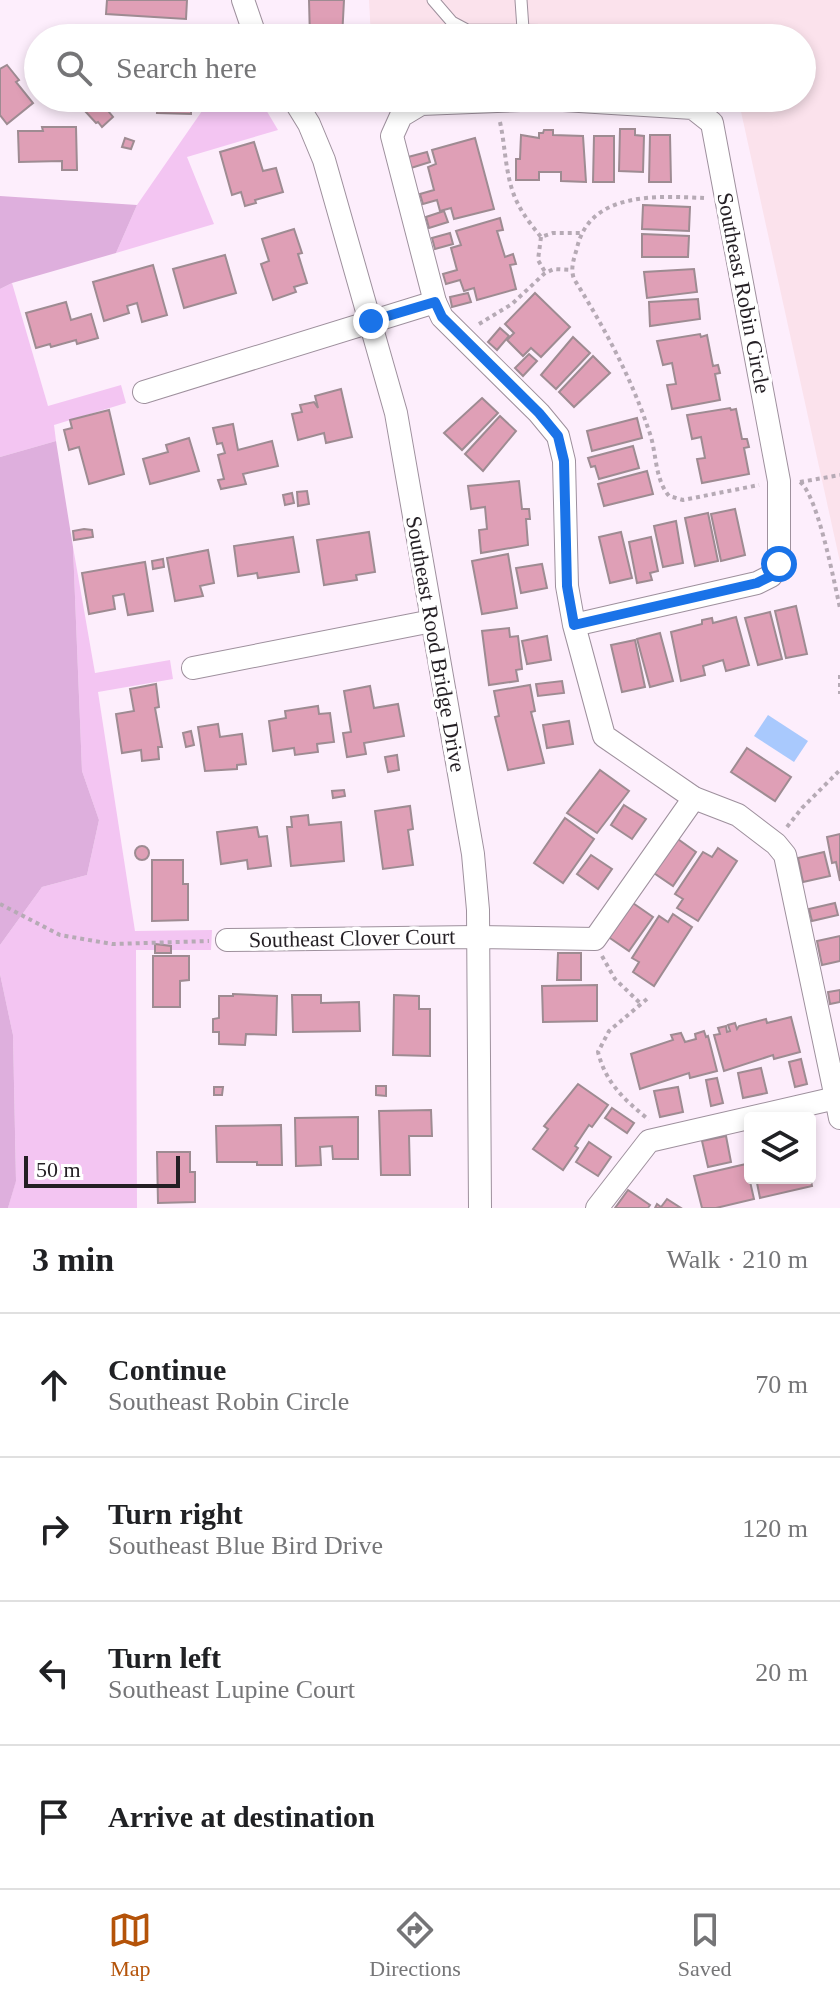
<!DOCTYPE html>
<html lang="en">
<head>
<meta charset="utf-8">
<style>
	body { margin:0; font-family:"Times New Roman",serif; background:#f6f6f6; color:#202124 }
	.controls { position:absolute; right:24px; bottom:24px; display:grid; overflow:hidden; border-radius:8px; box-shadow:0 4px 12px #0003 }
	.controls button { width:72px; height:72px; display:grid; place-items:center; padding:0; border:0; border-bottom:2px solid #e0e0e0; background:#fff; color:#202124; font:40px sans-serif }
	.scale { position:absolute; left:24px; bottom:20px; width:156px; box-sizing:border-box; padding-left:8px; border:4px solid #241f24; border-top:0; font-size:22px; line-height:28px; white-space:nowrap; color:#241f24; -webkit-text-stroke:6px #fff; paint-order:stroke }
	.stop { position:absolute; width:24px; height:24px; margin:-18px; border:6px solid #1a73e8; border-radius:50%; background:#fff }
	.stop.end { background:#1a73e8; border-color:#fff; box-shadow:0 2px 8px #0008 }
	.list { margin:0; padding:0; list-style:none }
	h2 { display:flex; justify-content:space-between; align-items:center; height:104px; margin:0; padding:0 32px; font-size:34px }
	h2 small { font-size:26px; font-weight:400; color:#757577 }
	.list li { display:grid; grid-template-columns:52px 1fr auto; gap:24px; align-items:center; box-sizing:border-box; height:144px; padding:0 32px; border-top:2px solid #e0e0e0 }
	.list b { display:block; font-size:30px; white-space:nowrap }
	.list p { margin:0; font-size:26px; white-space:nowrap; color:#757577 }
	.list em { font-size:26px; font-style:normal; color:#757577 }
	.icon { flex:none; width:44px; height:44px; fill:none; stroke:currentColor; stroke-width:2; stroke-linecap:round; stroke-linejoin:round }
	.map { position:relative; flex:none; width:840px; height:1208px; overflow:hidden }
	.search { position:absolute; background:#fff; box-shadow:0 4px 12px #0003; left:24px; right:24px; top:24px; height:88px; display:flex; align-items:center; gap:20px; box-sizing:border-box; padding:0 28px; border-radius:44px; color:#757577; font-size:30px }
	.sheet { height:680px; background:#fff }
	nav { display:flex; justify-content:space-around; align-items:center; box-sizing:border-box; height:112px; border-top:2px solid #e0e0e0; background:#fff; font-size:22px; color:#757577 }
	nav a { display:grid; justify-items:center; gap:4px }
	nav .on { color:#b45309 }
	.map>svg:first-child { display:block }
</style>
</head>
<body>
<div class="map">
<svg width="840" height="1208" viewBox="0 0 840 1208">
	<rect width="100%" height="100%" fill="#fdeefc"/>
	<path fill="#fbe2ec" d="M369,0h471v562l-102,-464h64v-60h-431z"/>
	<g fill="#f3c5f2">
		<path d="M211,98h48l19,32 -91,27 27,67 -98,29 21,-48z"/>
		<path d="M12,283l36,123 73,-21 5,18 -72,22 2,16 -56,16v-168z"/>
		<path d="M73,547l22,126 75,-13 3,19 -75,13 37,239 77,-1 -1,20h-75l1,258h-129l8,-28 -3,-145 -13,-61v-29l42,-58 45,-12 12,-55 -17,-49z"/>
	</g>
	<g fill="#deafdd">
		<path d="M0,196l137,9 -21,48 -104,30 -12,6z"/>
		<path d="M56,441l17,106 9,224 17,49 -12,55 -45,12 -42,58v-488z"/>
		<path d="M0,974l13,61 3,146 -8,27h-8z"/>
	</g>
	<path fill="#a9c9fd" d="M768,715l40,26 -14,21 -40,-26z"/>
	<g fill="#df9fb6" stroke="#9e8b92" stroke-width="2">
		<path d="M107,0h80l-1,19 -80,-5z"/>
		<path d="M309,0h35l-2,38h-32z"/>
		<path d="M7,65l12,15 -3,2 17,21 -26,21 -7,-9v-46z"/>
		<path d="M73,98h46l-10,9 2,2 -2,3 4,5 -11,10 -4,-5 -2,1z"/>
		<path d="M158,98h33v16l-34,-1z"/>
		<path d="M42,127h34l1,43h-15v-9l-43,1 -1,-31h25z"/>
		<path d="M620,129h15v6l9,1 -1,36 -24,-1z"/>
		<path d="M544,130h9v5l30,1 3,46 -25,-1v-9h-22v8h-23v-21h4l1,-24 18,3v-5h4z"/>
		<path d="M650,135h20l1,47h-22z"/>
		<path d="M594,136h20v46h-21z"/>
		<path d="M125,138l9,3 -3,8 -9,-2z"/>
		<path d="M475,138l19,71 -40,10 -3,-11 -11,3 -3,-11 -14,4 -3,-10 14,-4 -6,-23 8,-3 -4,-14z"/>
		<path d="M254,142l9,29 13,-3 7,24 -28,8 1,3 -11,3 -4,-14 -9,3 -12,-43z"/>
		<path d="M427,152l3,10 -19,6 -3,-11z"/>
		<path d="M643,205l47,2 -1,24 -47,-2z"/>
		<path d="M444,211l4,11 -19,6 -3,-11z"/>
		<path d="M500,218l3,12 -6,1 8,26 8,-3 3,10 -6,1 6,24 -39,11 -3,-12 -10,3 -4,-11 -14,4 -3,-10 14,-4 -6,-22 10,-3 -5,-14z"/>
		<path d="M294,229l8,24 -4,1 9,29 -13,4 2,5 -23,8 -12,-36 8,-3 -7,-22z"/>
		<path d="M450,233l3,11 -18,5 -3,-11z"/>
		<path d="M642,234l47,2 -1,21h-46z"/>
		<path d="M225,255l11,38 -52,15 -11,-39z"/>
		<path d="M153,265l14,50 -25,7 -5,-19 -10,3 2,7 -25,8 -11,-39z"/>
		<path d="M694,269l3,23 -50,6 -3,-26z"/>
		<path d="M468,293l3,9 -19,5 -2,-10z"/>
		<path d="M535,293l35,34 -29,30 -10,-9 -8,8 -16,-16 7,-7 -9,-9z"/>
		<path d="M698,299l2,20 -50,7 -1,-24z"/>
		<path d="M66,302l5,18 20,-6 7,24 -21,6 -1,-4 -25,7 -1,-3 -14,4 -10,-35z"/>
		<path d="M500,328l9,8 -12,14 -9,-8z"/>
		<path d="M700,334l1,3 6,-2 6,31 5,-1 2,8 -5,1 5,26 -48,9 -5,-24 9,-1 -4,-21 -9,2 -6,-24z"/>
		<path d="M573,337l17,16 -34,36 -15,-14z"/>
		<path d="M529,354l8,7 -14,15 -8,-8z"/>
		<path d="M593,356l17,17 -36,34 -15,-15z"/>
		<path d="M341,389l11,48 -26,6 -2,-10 -26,7 -6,-26 10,-2 -2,-7 14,-3 4,6 -3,-12z"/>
		<path d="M482,398l16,15 -36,37 -18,-17z"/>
		<path d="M730,408l1,2 5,-1 6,30h5l2,8 -5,1 5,26 -47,9 -5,-24 8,-1 -4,-21 -9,2 -5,-24z"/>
		<path d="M109,410l15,64 -35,10 -10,-37 -10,3 -5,-20 8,-2 -2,-8z"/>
		<path d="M500,416l16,15 -33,40 -18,-17z"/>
		<path d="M637,418l5,20 -50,13 -5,-20z"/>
		<path d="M233,424l5,26 34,-9 6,25 -35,8 3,10 -25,5 -3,-9 6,-1 -6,-24 7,-2 -3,-10 -5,1 -4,-16z"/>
		<path d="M189,438l10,33 -49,13 -7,-25 25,-7 -2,-7z"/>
		<path d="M633,446l6,22 -40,11 -4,-13 -4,1 -3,-9z"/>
		<path d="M647,471l6,23 -49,12 -6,-22z"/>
		<path d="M519,481l3,28h7l1,10h-4l2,26 -47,8 -2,-23 8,-1 -2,-22 -14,2 -3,-23z"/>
		<path d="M307,491l2,13 -11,2 -1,-14z"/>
		<path d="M292,493l2,10 -9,2 -2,-10z"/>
		<path d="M735,509l10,46 -24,6 -10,-47z"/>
		<path d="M708,513l10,48 -23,5 -10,-48z"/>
		<path d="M676,521l7,42 -20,4 -9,-41z"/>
		<path d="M84,529l8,1 1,7 -19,3 -1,-9z"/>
		<path d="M369,532l6,40 -19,3 1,5 -33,5 -7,-45z"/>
		<path d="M621,532l11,46 -22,5 -11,-46z"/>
		<path d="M293,537l6,35 -41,6 -1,-5 -19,3 -4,-30z"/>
		<path d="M651,537l7,34 -8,2 2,7 -15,3 -8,-41z"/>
		<path d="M208,550l6,33 -14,3 3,10 -28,5 -8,-43z"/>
		<path d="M508,554l9,54 -35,6 -10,-53z"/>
		<path d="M163,559l1,8 -11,2 -1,-8z"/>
		<path d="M145,562l8,49 -25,4 -4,-21 -11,2 2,13 -26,5 -7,-41z"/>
		<path d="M542,564l5,24 -26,5 -5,-25z"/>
		<path d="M796,606l11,48 -21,4 -11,-47z"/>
		<path d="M770,612l12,47 -24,6 -13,-47z"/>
		<path d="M736,617l13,48 -23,6 -3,-11 -20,6 2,9 -24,6 -10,-49 31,-8v-4l10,-2 1,5z"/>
		<path d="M509,628l1,9 8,-1 4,33 -6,1 2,11 -29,4 -7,-54z"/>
		<path d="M660,633l13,48 -23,6 -13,-48z"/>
		<path d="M547,636l4,24 -24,4 -5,-23z"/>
		<path d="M635,640l10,47 -23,5 -11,-47z"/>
		<path d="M562,681l2,12 -26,3 -2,-12z"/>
		<path d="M156,684l3,23 -4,1 7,39h-4l1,12 -17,2 -1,-11 -19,3 -6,-39 18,-3 -4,-22z"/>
		<path d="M530,685l5,26 -4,1 13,51 -36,7 -13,-53 4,-1 -5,-25z"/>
		<path d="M370,686l4,22 24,-4 6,32 -40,7 2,11 -19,3 -4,-24 8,-1 -7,-41z"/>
		<path d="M318,706l1,8 11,-1 4,29 -17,2 1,8 -23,3 -1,-7 -21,3 -4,-30 17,-3 -1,-7z"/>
		<path d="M569,721l4,23 -26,4 -4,-23z"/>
		<path d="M218,724l2,13 22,-3 4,30 -9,1v4l-32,2 -7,-44z"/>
		<path d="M191,731l3,14 -8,2 -3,-14z"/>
		<path d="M747,748l44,29 -16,24 -44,-29z"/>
		<path d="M397,755l2,15 -11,2 -3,-15z"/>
		<path d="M600,770l29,21 -32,42 -30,-20z"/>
		<path d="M344,790l1,6 -12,2 -1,-7z"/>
		<path d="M624,805l22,14 -14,20 -21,-14z"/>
		<path d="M410,806l3,23 -5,1 5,35 -30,4 -8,-58z"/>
		<path d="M308,815l1,10 32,-3 3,39 -53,5 -4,-39h5l-1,-10z"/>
		<path d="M565,818l29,21 -31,44 -29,-20z"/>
		<path d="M257,827l2,10 8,-1 4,30 -23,3 -1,-9 -26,4 -4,-32z"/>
		<path d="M840,834v47l-4,-19 -4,1 -5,-26z"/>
		<path d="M675,837l21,15 -23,34 -22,-15z"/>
		<circle cx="142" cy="853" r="7"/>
		<path d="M718,848l19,13 -39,60 -21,-13 6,-9 -8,-5 28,-42 9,5z"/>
		<path d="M824,852l6,24 -27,6 -5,-24z"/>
		<path d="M591,855l21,14 -14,20 -21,-15z"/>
		<path d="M152,860h31v24h5v36l-36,1z"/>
		<path d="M630,901l23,16 -24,34 -22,-15z"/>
		<path d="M835,903l3,12 -26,6 -3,-12z"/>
		<path d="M673,914l19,13 -38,59 -21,-14 6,-10 -7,-4 27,-42 9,6z"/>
		<path d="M840,936v25l-18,4 -5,-24z"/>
		<path d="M155,944l16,2v7h-16z"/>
		<path d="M558,953h23v27h-24z"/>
		<path d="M153,956h36v24l-9,1v26h-27z"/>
		<path d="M597,985v36l-54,1 -1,-36z"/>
		<path d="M840,990v12l-10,2 -2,-12z"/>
		<path d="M233,994l44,2 -1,39 -30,-1 -1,11 -26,-1v-12h-6v-13l6,-1v-22h14z"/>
		<path d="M292,995h29v8l38,-1 1,29 -67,1z"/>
		<path d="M394,995l25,1v13h11v47l-37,-1z"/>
		<path d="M791,1017l9,35 -26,7 -1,-4 -49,16 -10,-36 6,-1 -2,-6 8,-2 1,6 3,-1 -2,-6 7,-2 2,6 2,-3 27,-7 1,4z"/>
		<path d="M704,1031l2,6 2,-1 9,35 -27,7 -1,-5 -49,16 -9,-35 42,-14 -2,-5 10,-2 4,9 11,-3 -1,-5z"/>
		<path d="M801,1059l6,25 -12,3 -6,-25z"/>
		<path d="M761,1068l6,25 -24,5 -5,-25z"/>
		<path d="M717,1078l6,25 -12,3 -5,-26z"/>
		<path d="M578,1084l30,21 -16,22 -3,-2 -14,21 3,2 -15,22 -30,-21 15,-20 -4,-3z"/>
		<path d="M376,1086h10v10l-10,-1z"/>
		<path d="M214,1087h9l-1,8h-8z"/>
		<path d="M678,1087l5,25 -23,5 -6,-26z"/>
		<path d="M612,1108l22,15 -7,10 -22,-15z"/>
		<path d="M431,1110l1,26h-23l1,39h-29l-2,-64z"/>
		<path d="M358,1117v42h-25l-1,-13 -12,1 1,18 -25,1 -1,-48z"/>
		<path d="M281,1125l1,40h-25v-3h-40l-1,-36z"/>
		<path d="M726,1136l5,26 -23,5 -6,-26z"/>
		<path d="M589,1142l22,15 -13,19 -22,-14z"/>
		<path d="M157,1152h33v20h5v30l-37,1z"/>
		<path d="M746,1164l8,35 -38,9h-14l-8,-32z"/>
		<path d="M810,1176l2,10 -52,12 -4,-20h54z"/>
		<path d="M628,1190l22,15 -2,3h-33z"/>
		<path d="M667,1199l14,9h-26l2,-4 4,3z"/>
	</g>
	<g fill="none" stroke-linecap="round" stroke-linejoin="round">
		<defs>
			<g id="service">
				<path d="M433,0l19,22 15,8 273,2"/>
				<path d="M521,0l2,29"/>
			</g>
			<g id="minor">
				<path d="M243,0l13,38"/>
				<path d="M293,98l16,26 15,36 72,253 77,441 5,56 2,298"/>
				<path d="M144,392l291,-90"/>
				<path d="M574,625l183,-42 14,-7 8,-12v-83l-67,-358 -19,-15 -146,-9 -126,5 -20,12 -9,20 43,166 7,15 97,96 19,23 6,25 3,125 7,39 30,111 90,62 44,17 38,29 9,11 51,243 -187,43 -52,67"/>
				<path d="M193,668l239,-47"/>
				<path d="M227,940l250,-3 118,2 99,-141"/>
				<path d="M836,1098l4,20"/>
			</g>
		</defs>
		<use href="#service" stroke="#9e909d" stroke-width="13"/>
		<use href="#minor" stroke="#9e909d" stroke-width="24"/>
		<g stroke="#b6aab5" stroke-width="4" stroke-dasharray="4 4" stroke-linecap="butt">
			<path d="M500,122c6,27 5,57 18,82 6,12 15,23 23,33l12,-4h27"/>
			<path d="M704,198c-46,-2 -114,-7 -127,50 -3,11 -7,20 -3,31 30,48 57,98 75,152 8,21 5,47 20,65l14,4 76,-15"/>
			<path d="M541,237l-3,23 7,12"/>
			<path d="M479,324l33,-20 33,-31 9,-4 17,1"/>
			<path d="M800,482c18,14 34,100 40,126"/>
			<path d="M800,482l40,-7"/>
			<path d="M840,675v19"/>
			<path d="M787,827l15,-19 38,-38"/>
			<path d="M0,904l60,31 52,9 97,-3"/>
			<path d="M602,956l13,23 25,24"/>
			<path d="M647,999l-38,32 -11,21c8,32 27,48 51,68"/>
		</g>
		<use href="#service" stroke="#fff" stroke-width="11"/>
		<use href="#minor" stroke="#fff" stroke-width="22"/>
	</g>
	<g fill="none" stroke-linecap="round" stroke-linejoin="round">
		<path stroke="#1a73e8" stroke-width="10" d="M371,321l64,-19 7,15 97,96 19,23 6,25 3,125 7,39 183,-42 14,-7 8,-12"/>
	</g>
	<g text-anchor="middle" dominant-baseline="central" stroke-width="7" stroke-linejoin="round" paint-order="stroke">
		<g font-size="22" fill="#241f24" stroke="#fff">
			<text transform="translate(744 293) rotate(79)">Southeast Robin Circle</text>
			<text transform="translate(436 644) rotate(80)">Southeast Rood Bridge Drive</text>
			<text transform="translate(352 938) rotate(-1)">Southeast Clover Court</text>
		</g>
	</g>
</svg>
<div class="controls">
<button><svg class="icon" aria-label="layers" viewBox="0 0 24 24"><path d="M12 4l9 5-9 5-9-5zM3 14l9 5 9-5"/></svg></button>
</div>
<div class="scale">50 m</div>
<div class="stop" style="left:779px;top:564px"></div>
<div class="stop end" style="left:371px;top:321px"></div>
<div class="search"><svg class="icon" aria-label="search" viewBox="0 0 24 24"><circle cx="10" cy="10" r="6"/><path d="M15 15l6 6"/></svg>Search here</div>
</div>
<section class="sheet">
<h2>3 min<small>Walk · 210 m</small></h2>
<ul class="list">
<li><svg class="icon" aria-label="ahead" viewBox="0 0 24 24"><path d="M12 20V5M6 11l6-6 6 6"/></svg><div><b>Continue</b><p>Southeast Robin Circle</p></div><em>70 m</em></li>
<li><svg class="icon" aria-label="right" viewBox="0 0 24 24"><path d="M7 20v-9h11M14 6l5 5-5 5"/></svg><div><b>Turn right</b><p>Southeast Blue Bird Drive</p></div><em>120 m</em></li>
<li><svg class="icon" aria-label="left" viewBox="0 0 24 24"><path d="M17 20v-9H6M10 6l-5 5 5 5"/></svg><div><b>Turn left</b><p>Southeast Lupine Court</p></div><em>20 m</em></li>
<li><svg class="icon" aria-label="arrive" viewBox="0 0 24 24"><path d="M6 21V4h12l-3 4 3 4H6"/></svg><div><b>Arrive at destination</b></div></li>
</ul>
</section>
<nav>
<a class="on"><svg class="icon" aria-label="map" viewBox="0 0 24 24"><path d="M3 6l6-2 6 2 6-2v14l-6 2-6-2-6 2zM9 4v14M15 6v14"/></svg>Map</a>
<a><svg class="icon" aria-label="directions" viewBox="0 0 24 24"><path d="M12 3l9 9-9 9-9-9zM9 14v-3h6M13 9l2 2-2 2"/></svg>Directions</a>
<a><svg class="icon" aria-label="saved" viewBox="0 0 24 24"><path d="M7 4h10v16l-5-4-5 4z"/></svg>Saved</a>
</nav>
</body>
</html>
